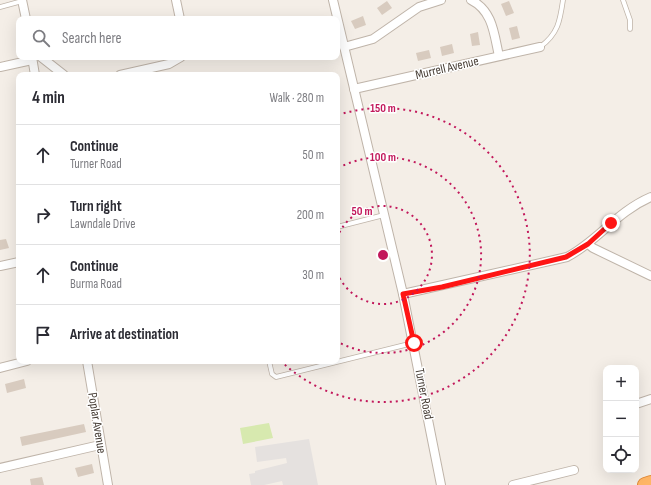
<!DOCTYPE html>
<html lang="en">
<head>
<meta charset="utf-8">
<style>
	body { margin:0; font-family:"Sofia Sans Condensed",sans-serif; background:#f7f7f7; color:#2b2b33 }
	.controls { position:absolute; right:12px; bottom:12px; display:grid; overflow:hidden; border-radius:8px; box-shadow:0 4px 16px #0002 }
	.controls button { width:36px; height:36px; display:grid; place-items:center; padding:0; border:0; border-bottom:1px solid #e1e1e2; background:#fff; color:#2b2b33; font:20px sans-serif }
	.stop { position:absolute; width:12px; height:12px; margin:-9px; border:3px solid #fe1514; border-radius:50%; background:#fff }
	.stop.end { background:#fe1514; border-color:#fff; box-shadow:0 1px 4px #0008 }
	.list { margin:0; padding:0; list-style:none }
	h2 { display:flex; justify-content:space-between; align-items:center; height:52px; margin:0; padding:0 16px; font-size:17px }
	h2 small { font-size:13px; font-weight:400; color:#7c7c81 }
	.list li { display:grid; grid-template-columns:26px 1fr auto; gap:12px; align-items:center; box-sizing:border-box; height:60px; padding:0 16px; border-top:1px solid #e1e1e2 }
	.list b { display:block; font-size:15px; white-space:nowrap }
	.list p { margin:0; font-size:13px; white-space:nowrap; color:#7c7c81 }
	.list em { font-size:13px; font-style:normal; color:#7c7c81 }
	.icon { flex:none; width:22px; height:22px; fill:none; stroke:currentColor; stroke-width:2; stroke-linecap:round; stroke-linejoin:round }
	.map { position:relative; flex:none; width:651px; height:485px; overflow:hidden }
	.search { position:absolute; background:#fff; box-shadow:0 4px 16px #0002; left:16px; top:16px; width:324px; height:44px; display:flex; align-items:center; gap:10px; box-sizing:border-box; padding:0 14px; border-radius:8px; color:#7c7c81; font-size:15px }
	.panel { position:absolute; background:#fff; box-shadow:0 4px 16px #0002; left:16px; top:72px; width:324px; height:292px; border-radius:8px }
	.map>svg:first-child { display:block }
</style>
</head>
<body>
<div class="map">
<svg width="651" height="485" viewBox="0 0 651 485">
	<rect width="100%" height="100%" fill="#f4eee7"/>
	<path fill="#d7e9af" d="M269,423l4,15 -30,6 -3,-16z"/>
	<path fill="#e5e1df" d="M309,439l9,46h-35l-1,-4 -18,4h-13l-2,-11 6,-1v-2l32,-8 -1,-5 -29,4 -2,-15z"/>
	<g fill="#d8cbbf">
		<path d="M387,1l5,7 -10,7 -5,-7z"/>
		<path d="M509,1l5,12 -8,3 -5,-12z"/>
		<path d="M363,16l3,9 -11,4 -4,-8z"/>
		<path d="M517,26l3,12 -8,2 -3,-12z"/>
		<path d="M478,32l2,13 -8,1 -2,-12z"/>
		<path d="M452,44l2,9 -12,3 -2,-9z"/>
		<path d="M429,50l2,8 -13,3 -2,-8z"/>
		<path d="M6,239l3,9 -9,2v-10z"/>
		<path d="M24,379l2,9 -19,5 -2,-9z"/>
		<path d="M84,424l2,8 -64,14 -2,-9z"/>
		<path d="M92,464l2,9 -16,4 -3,-9z"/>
		<path d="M42,477l2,8h-13l-1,-6z"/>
	</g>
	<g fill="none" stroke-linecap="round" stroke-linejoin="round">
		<defs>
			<g id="lane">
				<path d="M623,0l7,20v9"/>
				<path d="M0,7l22,-6"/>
				<path d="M540,47c18,-13 20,-26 23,-47"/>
				<path d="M337,227l47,-12"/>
				<path d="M269,361l3,13 4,3 137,-34"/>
			</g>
			<g id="street">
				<path d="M22,0l4,19"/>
				<path d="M176,0l4,19"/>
				<path d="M333,0l70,294 38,191"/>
				<path d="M471,0c22,11 23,34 28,56"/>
				<path d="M344,47l29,-8 46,-32 22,-7"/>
				<path d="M32,57l3,18"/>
				<path d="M41,57l23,18"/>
				<path d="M0,67l32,-7"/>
				<path d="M120,75l49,-11 12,-7"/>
				<path d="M354,89l186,-42"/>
				<path d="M588,244l5,4 58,28"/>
				<path d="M0,266l19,-4"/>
				<path d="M403,294l164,-37c31,-16 49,-45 84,-60"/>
				<path d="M87,361l21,124"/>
				<path d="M0,368l27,-7"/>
				<path d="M636,404l15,-5"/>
				<path d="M0,468l100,-23"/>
				<path d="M513,485l61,-15"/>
			</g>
			<path id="highway" d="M645,485l6,-2"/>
		</defs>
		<use href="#lane" stroke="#bfb4a9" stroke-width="5.5"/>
		<use href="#street" stroke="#bfb4a9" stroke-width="10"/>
		<use href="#highway" stroke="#e08834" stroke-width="16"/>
		<use href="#lane" stroke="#fff" stroke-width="4"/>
		<use href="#street" stroke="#fff" stroke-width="8"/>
		<use href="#highway" stroke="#ffb666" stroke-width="14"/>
	</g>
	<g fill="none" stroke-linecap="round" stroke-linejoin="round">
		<path stroke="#fe1514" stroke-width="5" d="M414,343l-11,-49 39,-7 124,-30 22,-13 23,-21"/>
	</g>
	<g fill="none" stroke="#c2185b" stroke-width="2" stroke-dasharray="2 4">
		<path d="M337 238A49 49 0 1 1 337 272"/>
		<path d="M338 168A98 98 0 1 1 338 342"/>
		<path d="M338 115A147 147 0 1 1 282 362"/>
	</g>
	<g text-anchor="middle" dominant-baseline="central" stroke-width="3" stroke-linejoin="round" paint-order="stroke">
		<g font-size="13" fill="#473e36" stroke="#fff">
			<text transform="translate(447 68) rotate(-13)">Murrell Avenue</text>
			<text transform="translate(424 394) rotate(79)">Turner Road</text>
			<text transform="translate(97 423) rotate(81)">Poplar Avenue</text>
		</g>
	</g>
	<circle cx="383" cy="255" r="6" fill="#c2185b" stroke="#fff" stroke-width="2"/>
	<g font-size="12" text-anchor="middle" font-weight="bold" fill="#c2185b" stroke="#fff" stroke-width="3" stroke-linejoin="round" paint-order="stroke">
		<text x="383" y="112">150 m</text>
		<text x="383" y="161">100 m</text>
		<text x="362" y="215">50 m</text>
	</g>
</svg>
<div class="controls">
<button>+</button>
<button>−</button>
<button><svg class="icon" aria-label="locate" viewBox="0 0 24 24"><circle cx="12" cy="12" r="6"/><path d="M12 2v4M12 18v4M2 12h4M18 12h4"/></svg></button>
</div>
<div class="stop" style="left:414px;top:343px"></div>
<div class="stop end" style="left:611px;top:223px"></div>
<div class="search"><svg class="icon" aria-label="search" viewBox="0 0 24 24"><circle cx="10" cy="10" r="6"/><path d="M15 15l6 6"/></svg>Search here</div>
<section class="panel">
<h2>4 min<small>Walk · 280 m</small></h2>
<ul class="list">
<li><svg class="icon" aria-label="ahead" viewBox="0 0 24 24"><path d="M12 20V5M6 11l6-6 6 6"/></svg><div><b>Continue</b><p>Turner Road</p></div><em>50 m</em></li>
<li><svg class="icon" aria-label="right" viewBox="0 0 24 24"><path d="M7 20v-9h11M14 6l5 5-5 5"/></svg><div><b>Turn right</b><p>Lawndale Drive</p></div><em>200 m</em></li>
<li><svg class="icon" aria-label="ahead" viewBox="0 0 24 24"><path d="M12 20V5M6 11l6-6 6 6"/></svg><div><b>Continue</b><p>Burma Road</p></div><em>30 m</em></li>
<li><svg class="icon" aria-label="arrive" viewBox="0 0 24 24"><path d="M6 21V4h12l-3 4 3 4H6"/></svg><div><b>Arrive at destination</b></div></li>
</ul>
</section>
</div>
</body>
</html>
